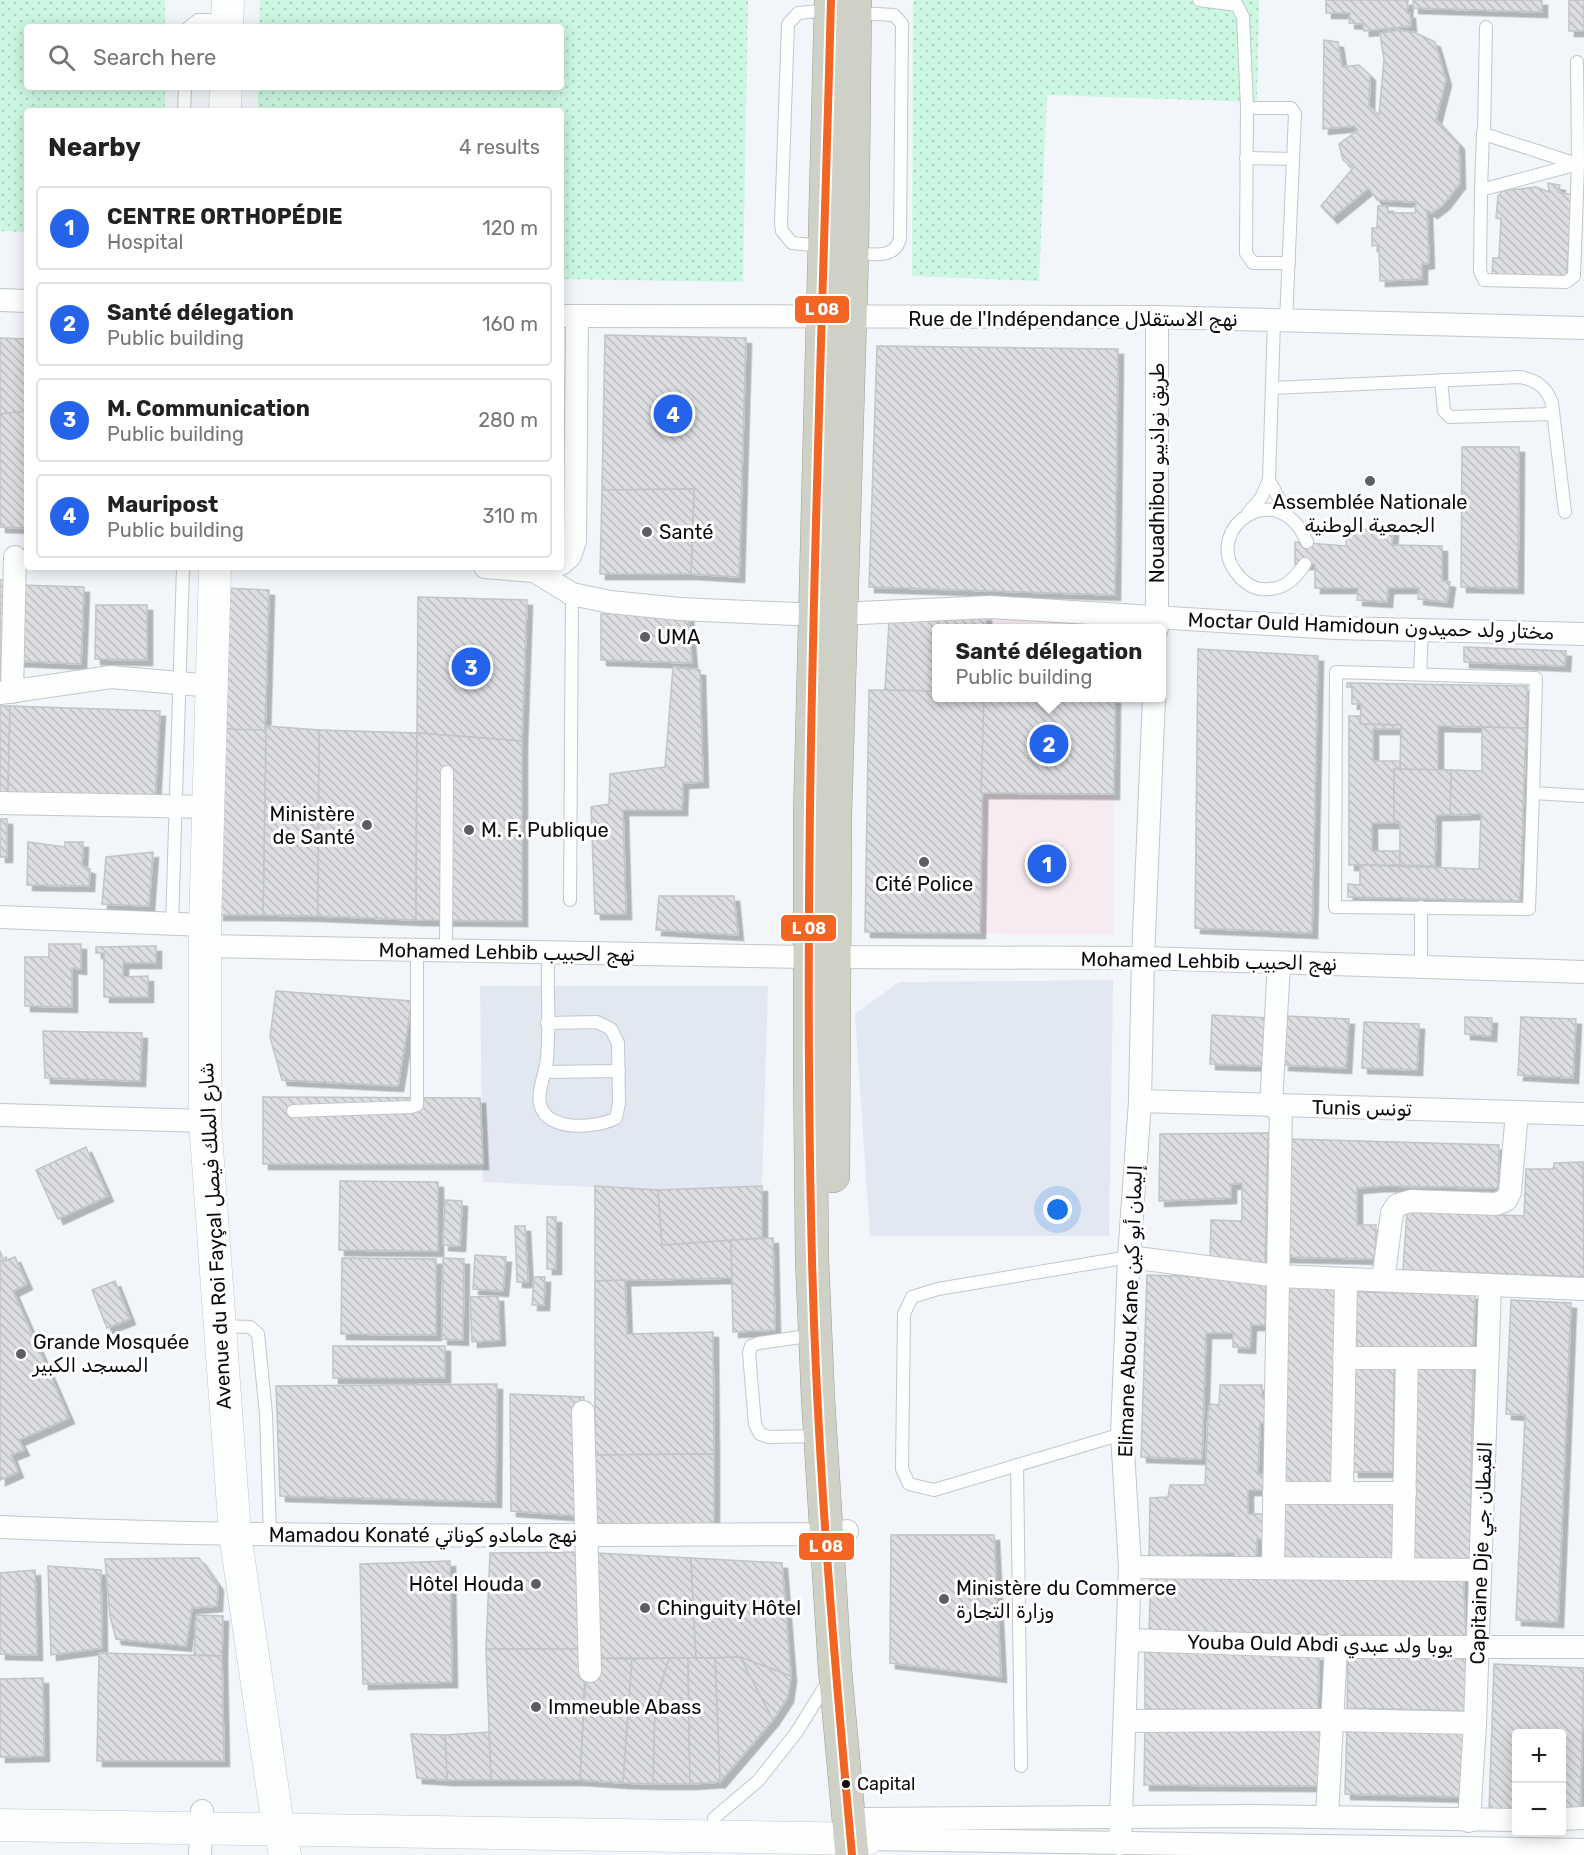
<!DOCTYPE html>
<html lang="en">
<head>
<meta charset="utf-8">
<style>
	body { margin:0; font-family:Rubik,"Noto Sans Arabic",sans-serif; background:#f2f2f2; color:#222 }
	.controls { position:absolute; right:18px; bottom:18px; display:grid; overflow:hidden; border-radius:6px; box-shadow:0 3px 15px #0003 }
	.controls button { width:54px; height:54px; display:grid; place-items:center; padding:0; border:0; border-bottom:2px solid #e0e0e0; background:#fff; color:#222; font:30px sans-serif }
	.you { position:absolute; left:1058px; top:1210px; width:21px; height:21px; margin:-15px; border:4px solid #fff; border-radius:50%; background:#1a73e8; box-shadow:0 0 0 9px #1a73e833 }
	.badge { display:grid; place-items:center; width:39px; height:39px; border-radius:50%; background:#2563eb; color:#fff; font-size:20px; font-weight:700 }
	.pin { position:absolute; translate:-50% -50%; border:3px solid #fff; box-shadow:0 2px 6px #0006 }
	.popup { position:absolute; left:932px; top:624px; width:234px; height:78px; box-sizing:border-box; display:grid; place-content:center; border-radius:6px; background:#fff; filter:drop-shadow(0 2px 4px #0005); font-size:20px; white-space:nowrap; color:#767676 }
	.popup b { font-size:22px; color:#222 }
	.popup::after { content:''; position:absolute; left:50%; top:100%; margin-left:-12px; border:12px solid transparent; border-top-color:#fff }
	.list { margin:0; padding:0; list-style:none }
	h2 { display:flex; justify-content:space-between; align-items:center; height:78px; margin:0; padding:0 24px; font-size:26px }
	h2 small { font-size:20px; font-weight:400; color:#767676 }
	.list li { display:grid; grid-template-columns:39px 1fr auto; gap:18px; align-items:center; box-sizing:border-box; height:84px; margin:0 12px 12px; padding:0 12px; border:2px solid #e0e0e0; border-radius:6px }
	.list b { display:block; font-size:22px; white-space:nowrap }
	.list p { margin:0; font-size:20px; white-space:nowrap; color:#767676 }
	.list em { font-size:20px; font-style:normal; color:#767676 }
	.icon { flex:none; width:33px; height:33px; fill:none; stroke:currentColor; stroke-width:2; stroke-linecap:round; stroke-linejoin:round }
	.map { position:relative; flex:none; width:1584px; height:1855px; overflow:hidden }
	.search { position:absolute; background:#fff; box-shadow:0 3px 15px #0003; left:24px; top:24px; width:540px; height:66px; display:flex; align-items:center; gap:15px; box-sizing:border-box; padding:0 21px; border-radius:6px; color:#767676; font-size:22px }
	.panel { position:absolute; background:#fff; box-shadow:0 3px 15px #0003; left:24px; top:108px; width:540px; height:462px; border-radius:6px }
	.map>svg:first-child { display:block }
</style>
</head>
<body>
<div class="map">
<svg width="1584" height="1855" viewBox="0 0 1584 1855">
	<defs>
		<pattern id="park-dots" width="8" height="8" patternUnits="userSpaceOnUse" patternTransform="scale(1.5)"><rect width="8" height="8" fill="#ccf7e2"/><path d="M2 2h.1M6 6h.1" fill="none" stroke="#aed3c1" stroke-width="1.8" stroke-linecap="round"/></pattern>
		<pattern id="building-back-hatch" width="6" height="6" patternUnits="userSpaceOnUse" patternTransform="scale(1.5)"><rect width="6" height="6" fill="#dcdee1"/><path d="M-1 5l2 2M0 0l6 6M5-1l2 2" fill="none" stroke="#bcbdc0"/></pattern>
		<filter id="shadow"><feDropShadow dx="5.5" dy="5.5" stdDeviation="0" flood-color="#0004"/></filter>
	</defs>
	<rect width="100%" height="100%" fill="#f2f5f9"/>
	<g fill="#e2e8f2">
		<path d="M1113,980l-4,256h-239l-15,-222 44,-32z"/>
		<path d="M480,986h288l-6,200 -104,4 -175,-8z"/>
	</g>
	<path fill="#f6ebf2" d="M986,615l131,8v5h-131z"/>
	<path fill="#f7ebf1" d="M981,793l133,1 -1,141 -133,-2z"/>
	<g fill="url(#park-dots)">
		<path d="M0,0h165v27h-138v60h138v24h-138v121l-27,-1z"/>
		<path d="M260,0h488l-5,282 -182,-3v-168h-303v-24h303v-60h-302z"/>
		<path d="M913,0h346l-2,102 -210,-7 -8,186 -127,-5z"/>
	</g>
	<g fill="url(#building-back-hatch)" stroke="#c2c4c6" stroke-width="1.5" filter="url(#shadow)">
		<path d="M1326,0h82l-1,13h3l1,13 -47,5 -1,-7 -14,-1 1,-10h-24z"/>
		<path d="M1413,0h129v12l-129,-4z"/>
		<rect x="1569" y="0" width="15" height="31"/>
		<path d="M1399,30l17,3 19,9 11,38 -10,39 23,25 1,39 -16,21 -12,9 -5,-3 2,53 -7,1v15l-42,2 -1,-36 -7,1v-18h5l1,-22h10v7h27l1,-11 -39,-2 -8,-12 -37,30 -11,-12 32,-38 -10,-8 -4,-16 19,-14 -4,-4 -31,3 1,-89 14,2 4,25 17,-2 11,10 -1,31 10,9 5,-55 -4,-27z"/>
		<path d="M1548,183l12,2 -2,7 16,3 -8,82 -74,-1 1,-18h6l2,-39 -5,-1 2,-22 4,-5 34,-4 13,5z"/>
		<path d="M605,335l141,3 -7,239 -48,-3 3,-85 -92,1z"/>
		<path d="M0,338l27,1v72l-27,3z"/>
		<path d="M877,346l241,3 -3,246 -246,-8z"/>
		<path d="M27,411v117l-27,-1v-113z"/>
		<path d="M1462,447h57l-1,141 -57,-1z"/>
		<path d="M694,489l-3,85h-91l2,-84z"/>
		<path d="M1347,529l46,1 -1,15 50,1v35l8,1 -3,20 -29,-3 1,-11h-31l-1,14 -30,-2 1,-12h-43v-24h-20v-22l51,4z"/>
		<path d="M0,580h5l-2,102h-3z"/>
		<path d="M20,585l64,2 -3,77 -64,-3z"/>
		<path d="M225,588l44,2 -4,141 -45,-2z"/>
		<path d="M418,597l109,3 -5,141 -105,-8z"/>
		<path d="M96,605h51v55l-52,-1z"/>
		<path d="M688,613l4,50 -91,-3v-46z"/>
		<path d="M986,615v13h-50v63l-51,-1 4,-68z"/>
		<path d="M1464,647l102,4 -1,15 -101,-4z"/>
		<path d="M1198,649l120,7 -6,277 -117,-5z"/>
		<path d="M673,667l27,3 3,112 -20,1 -1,27h-59l3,104h-31l-4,-107 18,-3 1,-30 55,-7z"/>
		<path d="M1347,683l180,3 -1,42 -88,-2v45l-38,-1 1,-45 -41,-1 1,-20h-9v-17h-5z"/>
		<path d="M869,690l67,1v7h48l-4,235 -115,-1z"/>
		<path d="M984,698h131l-1,96 -133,-1z"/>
		<path d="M0,706h10l-2,87h-8z"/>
		<path d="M10,706l150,5 -5,88 -147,-6z"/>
		<path d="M1349,716h11v8l41,1v4h-28v32h27v9l-6,-1v54h-22v28h28v14h-51z"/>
		<path d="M266,726l53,4 -1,186 -55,-1z"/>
		<path d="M1482,727l44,1 -6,173 -172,-4v-13l12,1v-20l119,4 2,-55 -31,1 1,-45 31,1z"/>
		<path d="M220,729l46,1 -3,185h-45z"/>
		<path d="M319,730l98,3 -1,187 -98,-4z"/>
		<path d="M417,733l105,8v180l-106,-1z"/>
		<path d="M1394,769l57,1 -1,45h-14l-1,51 -35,-1v-43l-6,1z"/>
		<rect x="0" y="819" width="7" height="38"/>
		<path d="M28,842l37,5v-5h18l-1,24 8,3 -1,17 -62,-1z"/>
		<path d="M153,852l-4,54 -47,-2 4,-47z"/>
		<path d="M659,896h75l4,39 -82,-5z"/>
		<path d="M49,944h32v25l-9,-1v39l-47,-1v-49h24z"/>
		<path d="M156,946v17h-33v14l25,-1v21h-44v-44h-8v-6z"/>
		<path d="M276,991l136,10 -14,85 -116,-6 -12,-43z"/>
		<path d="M1212,1015l58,3 -2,48 -58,-2z"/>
		<path d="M1286,1016l63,3 -3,49 -63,-3z"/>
		<path d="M1465,1017l27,1 -1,18 -26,-2z"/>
		<path d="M1521,1017l55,2 -3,59 -55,-3z"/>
		<path d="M1364,1022l55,2 -2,46 -55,-2z"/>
		<path d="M43,1031l99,2 -2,48 -95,-3z"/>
		<path d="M263,1097l217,1 3,66h-220z"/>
		<path d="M1268,1133l-3,132 -55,-1 1,-44 31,1v-38l-11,1v14l-72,3 1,-67z"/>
		<path d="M1290,1139l209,6 -1,43 -116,-2 -25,2v37h19l-1,34 -91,-2z"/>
		<path d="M86,1147l22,49 -50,23 -22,-49z"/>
		<path d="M1583,1162l1,115 -181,-7 4,-59 117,5 2,-47h27l1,-6z"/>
		<path d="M340,1181l98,1v69l-99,-1z"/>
		<path d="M595,1186l63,4 4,55 69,-5 2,38 -138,3z"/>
		<path d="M762,1186v52l-100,7 -4,-55z"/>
		<path d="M445,1200l17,1 -2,45 -17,-1z"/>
		<rect x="547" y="1217" width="9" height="52"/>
		<path d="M515,1226h10l3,56h-11z"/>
		<path d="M773,1238l2,92 -42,2 -2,-92z"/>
		<path d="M0,1251l4,10 11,-4 12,27 -14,7 56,127 -50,22 5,10 -13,5 7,17 -18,8z"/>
		<path d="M475,1255l31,2 -3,34 -30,-2z"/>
		<path d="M342,1258l94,1v76l-95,-1z"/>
		<path d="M443,1258l21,1 -1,81 -21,-1z"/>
		<path d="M1147,1275l119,4 -1,46h-14l-1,23 -17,-1v-14h-27l-4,126 -61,-2z"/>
		<path d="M534,1277h11l-1,28h-12z"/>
		<path d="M625,1280l2,54 86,-2 1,122 -119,1v-174z"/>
		<path d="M115,1281l15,38 -23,9 -15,-38z"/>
		<path d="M1338,1285l-4,203 -56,-3 6,-199z"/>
		<path d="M1356,1292l119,2 -2,57 -116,2z"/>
		<path d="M498,1296l2,44 -28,2 -2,-45z"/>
		<path d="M1511,1300l60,3 -13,319 -42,-2 9,-205 -19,-1z"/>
		<rect x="333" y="1346" width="112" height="32"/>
		<path d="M1473,1360l-3,205 -60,-2 7,-199z"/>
		<path d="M1354,1365l40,3 -1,104h-40z"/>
		<path d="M497,1384l-1,118 -216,-6 -4,-110z"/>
		<path d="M1220,1385h42v11l8,1 -1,26h-9l-2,51 8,1v15h-18v24h20l-1,26 -10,-1 -1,21h-22v-7l-44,2v8l-41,-1 1,-64 18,-1 2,-12h35l3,-72 2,-9 9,1z"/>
		<path d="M510,1394l74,3 -4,119 -69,-5z"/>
		<path d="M714,1454v72l-121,-3 2,-68z"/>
		<path d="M1277,1502h119v62l-120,-4z"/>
		<path d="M891,1535h103l7,142 -111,-14z"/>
		<path d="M582,1552l4,97h-100l4,-96z"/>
		<path d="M596,1553l95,5 5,100h-98z"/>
		<path d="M199,1558l19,27 -1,21 -25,2 -6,38 -70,-7 -6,-23 -5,-57z"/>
		<path d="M691,1558l91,5 9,113 -51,-19 -44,1z"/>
		<path d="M450,1561l2,121 -89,2 -3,-120z"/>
		<path d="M48,1566l53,4 1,78 -51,7z"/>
		<path d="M35,1570l2,85 -37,-1v-81z"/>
		<path d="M1151,1570l312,2 3,65 -317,-5z"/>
		<path d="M196,1615l27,1 -1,40 -28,-1z"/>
		<path d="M486,1649h100l-6,131h-89z"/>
		<path d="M1145,1652l174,3 -1,56 -173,-2z"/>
		<path d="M99,1653l123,3 2,105h-127z"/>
		<path d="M1348,1655l120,4 -2,52 -119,-3z"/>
		<path d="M740,1657l51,19 -3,21 -15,23z"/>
		<path d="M740,1657l33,63 -53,62 -5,-124z"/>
		<path d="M587,1658l45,1 -9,124 -43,-3z"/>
		<path d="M669,1658h19l2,126h-37l2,-80z"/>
		<path d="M669,1658l-14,46 -2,80 -30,-1 9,-124z"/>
		<path d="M688,1658h27l5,124 -30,2z"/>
		<path d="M1494,1664l90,4 -4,147 -18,-1v-80h-46v79l-27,-1z"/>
		<path d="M43,1678l1,78 -44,1v-78z"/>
		<path d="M1347,1725l121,4 -2,68 -121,-3z"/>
		<path d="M1145,1727l178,1v58l-179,-1z"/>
		<path d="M489,1732l2,48h-44l-2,-45z"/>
		<path d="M411,1734l34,1 2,45 -30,-2z"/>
	</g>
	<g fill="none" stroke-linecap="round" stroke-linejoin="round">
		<defs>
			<g id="lane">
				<path d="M1199,0l38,5 6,12 4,91 -1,145 7,10h36"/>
				<path d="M189,27l9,-7h28"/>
				<path d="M1486,27l-2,107 93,30"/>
				<path d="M1577,62l1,102 -4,112 -8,6 -82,-2 -4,-9 1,-81 97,-26"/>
				<path d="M1247,108h44l4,6 -9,207"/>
				<path d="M184,111l1,-24"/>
				<path d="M1246,158l47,1"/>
				<path d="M1481,190l2,-58"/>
				<path d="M822,246l-30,-3 -10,-12 -1,-8 7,-199 10,-11 32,-3"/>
				<path d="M853,253c17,1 43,7 47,-15l2,-214 -8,-9 -37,-2"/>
				<path d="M1441,380l3,31 6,6 103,-3"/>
				<path d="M1272,388l248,-11c17,3 26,10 32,26l13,109"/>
				<path d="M1269,480l18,33"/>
				<path d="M1248,513l13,-15 8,-18 5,-159"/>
				<path d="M1305,564c-11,16 -22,27 -44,25 -10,-1 -20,-9 -26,-18 -31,-43 43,-97 72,-29"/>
				<path d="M1420,674l2,-44"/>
				<path d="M1533,793l-4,116 -194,-2 1,-235 200,6 -3,115 51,3"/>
				<path d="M570,900l2,-306"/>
				<path d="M172,925l11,-358"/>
				<path d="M446,951l1,-179"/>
				<path d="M1421,967v-60"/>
				<path d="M547,1023l50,-1 14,7 7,14 1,60 -3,15c-19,10 -69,15 -76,-14 -3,-13 6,-32 7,-45 3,-35 0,-71 1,-106"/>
				<path d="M545,1072l74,-1"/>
				<path d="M293,1111l118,-4 6,-2v-155"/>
				<path d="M219,1326l31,1 8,7 8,80 4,120"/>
				<path d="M814,1335l-55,8 -8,3 -2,7 6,71 5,10 9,3 51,-1"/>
				<path d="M1122,1434l-188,56 -25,-6 -7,-15 2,-155 8,-17 26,-8 191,-32"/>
				<path d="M1017,1465l4,301"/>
				<path d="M714,1818l44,-37 38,-48 33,-53"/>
			</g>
			<g id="street">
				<path d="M0,300l27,1"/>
				<path d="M561,316l596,1 427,11"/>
				<path d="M561,564l9,-8 5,-15 2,-225"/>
				<path d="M485,567l49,4 38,23 38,8 70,7 137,6 173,-8 345,21 249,6"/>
				<path d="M1157,628v-311"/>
				<path d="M12,692l3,-135"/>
				<path d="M0,693l111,-16 101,9"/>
				<path d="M0,803l208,4"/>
				<path d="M0,917l205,8"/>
				<path d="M205,946l604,11 334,1 441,14"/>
				<path d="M1140,1101l444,13"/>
				<path d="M1271,1106l8,-143"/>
				<path d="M0,1115l205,6"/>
				<path d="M1129,1257l149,19 306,13"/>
				<path d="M1383,1280l9,-67 5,-8 14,-4 85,3 10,-4 4,-8 7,-80"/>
				<path d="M1344,1358h63"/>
				<path d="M583,1412l7,259"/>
				<path d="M1274,1493h131"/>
				<path d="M1342,1493l4,-214"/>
				<path d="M0,1527c276,12 552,8 828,7l19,-3"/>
				<path d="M1130,1567l350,3"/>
				<path d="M1273,1568l8,-462"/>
				<path d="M1403,1569l4,-211h80"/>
				<path d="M1128,1640l208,7h248"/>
				<path d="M1126,1721l208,-1 141,3"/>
				<path d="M1327,1817l9,-170"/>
				<path d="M865,1819l386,-3 265,4"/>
				<path d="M1562,1819l22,-1"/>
				<path d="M1469,1821l6,-98 15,-438"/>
				<path d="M867,1839l717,11"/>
				<path d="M1120,1844l10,-277 -8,-133 7,-177 11,-156 3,-143 11,-260"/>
				<path d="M200,1855l2,-44"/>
			</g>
			<g id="secondary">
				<path d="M227,27l1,-27"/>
				<path d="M225,111l1,-24"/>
				<path d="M215,567l-10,358v196l30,413 41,278 9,43"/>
				<path d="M0,1825l867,14"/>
			</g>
			<g id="highway">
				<path d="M831,0l-21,817v247l2,195 6,139 17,272 17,185"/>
				<path d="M833,1176l2,-361 17,-562 3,-253"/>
			</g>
		</defs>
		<use href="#lane" stroke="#c4c6c9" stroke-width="14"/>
		<use href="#street" stroke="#c4c6c9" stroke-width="24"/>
		<use href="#secondary" stroke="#c4c6c9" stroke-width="33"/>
		<use href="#highway" stroke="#9c9e94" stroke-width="34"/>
		<use href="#lane" stroke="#fdfefe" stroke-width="12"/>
		<use href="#street" stroke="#fdfefe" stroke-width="22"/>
		<use href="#secondary" stroke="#fdfefe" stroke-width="32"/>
		<use href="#highway" stroke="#d0d1c6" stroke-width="33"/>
		<defs>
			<path id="bus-1" d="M831,0c-11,419 -30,840 -19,1259 5,199 22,398 40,596"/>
		</defs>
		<use href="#bus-1" stroke="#fff" stroke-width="12"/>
		<use href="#bus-1" stroke="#f26522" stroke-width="8"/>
	</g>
	<g fill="#5c5e62" stroke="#fff" stroke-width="2">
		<circle cx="1370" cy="481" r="6"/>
		<circle cx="647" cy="532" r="6"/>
		<circle cx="645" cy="637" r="6"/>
		<circle cx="367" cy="825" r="6"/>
		<circle cx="469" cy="830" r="6"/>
		<circle cx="924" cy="862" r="6"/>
		<circle cx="21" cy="1354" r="6"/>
		<circle cx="536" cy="1584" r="6"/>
		<circle cx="944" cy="1599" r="6"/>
		<circle cx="645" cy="1608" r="6"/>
		<circle cx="536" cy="1707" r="6"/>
	</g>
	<circle fill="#0c0d10" stroke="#fff" stroke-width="2" cx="846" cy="1784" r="5"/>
	<g text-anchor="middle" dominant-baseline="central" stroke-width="6" stroke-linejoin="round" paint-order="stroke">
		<g font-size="18" fill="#0c0d10" stroke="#fff" text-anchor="start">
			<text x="857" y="1784">Capital</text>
		</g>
		<g font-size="20" fill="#0c0d10" stroke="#fff">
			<text x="1073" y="319">Rue de l'Indépendance نهج الاستقلال</text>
			<text transform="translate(1157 473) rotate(-90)">Nouadhibou طريق نواذيبو</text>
			<text transform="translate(1371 626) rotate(2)">Moctar Ould Hamidoun مختار ولد حميدون</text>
			<text transform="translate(507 952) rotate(1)">Mohamed Lehbib نهج الحبيب</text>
			<text transform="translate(1209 961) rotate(1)">Mohamed Lehbib نهج الحبيب</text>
			<text transform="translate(1362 1108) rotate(1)">Tunis تونس</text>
			<text transform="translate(215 1236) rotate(-93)">Avenue du Roi Fayçal شارع الملك فيصل</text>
			<text transform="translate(1130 1311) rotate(-88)">Elimane Abou Kane إليمان أبو كين</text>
			<text x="423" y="1535">Mamadou Konaté نهج مامادو كوناتي</text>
			<text transform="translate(1481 1553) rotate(-88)">Capitaine Dje القبطان جي</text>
			<text transform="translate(1320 1644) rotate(1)">Youba Ould Abdi يوبا ولد عبدي</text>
		</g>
		<g font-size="20" fill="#0c0d10" stroke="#fff" text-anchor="start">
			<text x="1370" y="502" text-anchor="middle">Assemblée Nationale<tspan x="1370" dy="23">الجمعية الوطنية</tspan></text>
			<text x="659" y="532">Santé</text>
			<text x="657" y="637">UMA</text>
			<text x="355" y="814" text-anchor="end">Ministère<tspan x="355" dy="23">de Santé</tspan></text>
			<text x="481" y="830">M. F. Publique</text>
			<text x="924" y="884" text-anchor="middle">Cité Police</text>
			<text x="33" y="1342">Grande Mosquée<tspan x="33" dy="23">المسجد الكبير</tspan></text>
			<text x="524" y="1584" text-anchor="end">Hôtel Houda</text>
			<text x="956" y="1588">Ministère du Commerce<tspan x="956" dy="23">وزارة التجارة</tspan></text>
			<text x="657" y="1608">Chinguity Hôtel</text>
			<text x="548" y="1707">Immeuble Abass</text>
		</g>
	</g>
	<g stroke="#fff" stroke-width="2">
		<rect x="794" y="295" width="56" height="29" rx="6" fill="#f26522"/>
		<rect x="780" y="914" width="57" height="28" rx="6" fill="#f26522"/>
		<rect x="798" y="1532" width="57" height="29" rx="6" fill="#f26522"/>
	</g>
	<g font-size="16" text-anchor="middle" font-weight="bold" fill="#fff">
		<text x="822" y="315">L 08</text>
		<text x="809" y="934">L 08</text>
		<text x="826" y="1552">L 08</text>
	</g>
</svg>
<div class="controls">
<button>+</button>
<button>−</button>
</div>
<div class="you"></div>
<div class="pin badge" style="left:1047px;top:864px">1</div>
<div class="pin badge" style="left:1049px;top:744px">2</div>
<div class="popup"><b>Santé délegation</b>Public building</div>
<div class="pin badge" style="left:471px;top:667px">3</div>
<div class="pin badge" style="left:673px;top:414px">4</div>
<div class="search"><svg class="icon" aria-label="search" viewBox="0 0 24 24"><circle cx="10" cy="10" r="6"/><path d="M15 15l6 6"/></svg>Search here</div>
<section class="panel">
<h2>Nearby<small>4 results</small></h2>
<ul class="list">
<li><span class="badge">1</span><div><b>CENTRE ORTHOPÉDIE</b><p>Hospital</p></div><em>120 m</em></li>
<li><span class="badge">2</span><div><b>Santé délegation</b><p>Public building</p></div><em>160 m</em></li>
<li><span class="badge">3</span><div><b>M. Communication</b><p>Public building</p></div><em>280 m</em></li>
<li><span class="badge">4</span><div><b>Mauripost</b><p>Public building</p></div><em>310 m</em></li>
</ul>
</section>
</div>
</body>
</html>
